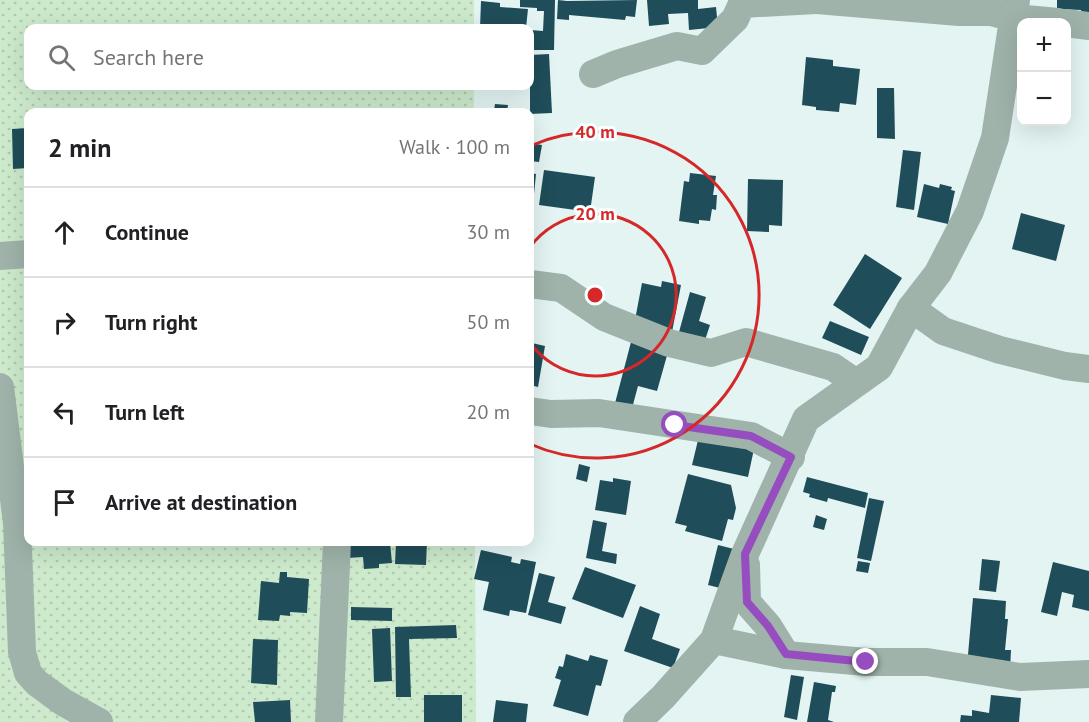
<!DOCTYPE html>
<html lang="en">
<head>
<meta charset="utf-8">
<style>
	body { margin:0; font-family:"PT Sans",sans-serif; background:#f2f2f2; color:#202124 }
	.controls { position:absolute; right:18px; top:18px; display:grid; overflow:hidden; border-radius:12px; box-shadow:0 6px 24px #0002 }
	.controls button { width:54px; height:54px; display:grid; place-items:center; padding:0; border:0; border-bottom:2px solid #e0e0e0; background:#fff; color:#202124; font:30px sans-serif }
	.stop { position:absolute; width:18px; height:18px; margin:-14px; border:4px solid #964dbf; border-radius:50%; background:#fff }
	.stop.end { background:#964dbf; border-color:#fff; box-shadow:0 2px 6px #0008 }
	.list { margin:0; padding:0; list-style:none }
	h2 { display:flex; justify-content:space-between; align-items:center; height:78px; margin:0; padding:0 24px; font-size:26px }
	h2 small { font-size:20px; font-weight:400; color:#757577 }
	.list li { display:grid; grid-template-columns:39px 1fr auto; gap:18px; align-items:center; box-sizing:border-box; height:90px; padding:0 24px; border-top:2px solid #e0e0e0 }
	.list b { display:block; font-size:22px; white-space:nowrap }
	.list em { font-size:20px; font-style:normal; color:#757577 }
	.icon { flex:none; width:33px; height:33px; fill:none; stroke:currentColor; stroke-width:2; stroke-linecap:round; stroke-linejoin:round }
	.map { position:relative; flex:none; width:1089px; height:722px; overflow:hidden }
	.search { position:absolute; background:#fff; box-shadow:0 6px 24px #0002; left:24px; top:24px; width:510px; height:66px; display:flex; align-items:center; gap:15px; box-sizing:border-box; padding:0 21px; border-radius:12px; color:#757577; font-size:22px }
	.panel { position:absolute; background:#fff; box-shadow:0 6px 24px #0002; left:24px; top:108px; width:510px; height:438px; border-radius:12px }
	.map>svg:first-child { display:block }
</style>
</head>
<body>
<div class="map">
<svg width="1089" height="722" viewBox="0 0 1089 722">
	<defs>
		<pattern id="green-dots" width="8" height="8" patternUnits="userSpaceOnUse" patternTransform="scale(1.5)"><rect width="8" height="8" fill="#cdeacc"/><path d="M2 2h.1M6 6h.1" fill="none" stroke="#afc8ae" stroke-width="1.8" stroke-linecap="round"/></pattern>
	</defs>
	<rect width="100%" height="100%" fill="#e3f4f3"/>
	<path fill="url(#green-dots)" d="M0,0h474v28h-446v58h446v26h-446v430h447l1,180h-476z"/>
	<g fill="#1f4d59">
		<path d="M520,0h35l-1,50h-24v-20l13,1 1,-20h-7v-3l-17,-1z"/>
		<path d="M558,0l9,1 70,-1 -2,17 -9,-1 -1,4 -56,-5v5l-12,-1z"/>
		<path d="M647,0h51v9l18,-2 2,20 -29,3 -1,-17 -20,1 1,10 -20,2z"/>
		<path d="M1057,0h32v20h-8v-10l-24,-1z"/>
		<path d="M481,1l19,2v4l28,2 -2,19h-46z"/>
		<path d="M549,54l3,59 -22,1v-59z"/>
		<path d="M806,57l27,3v6l27,3 -4,36 -16,-2 -1,9 -23,-2v-3l-14,-2z"/>
		<path d="M877,88h17l1,51 -18,-1z"/>
		<path d="M495,104l13,1 -1,7 -13,-1z"/>
		<path d="M28,128v40l-15,1 -1,-40z"/>
		<path d="M530,143l12,2 -3,17 -9,-1z"/>
		<path d="M903,150l18,2 -7,58 -18,-3z"/>
		<path d="M544,170l51,7 -5,35 -51,-7z"/>
		<path d="M530,173l6,1 -3,30h-3z"/>
		<path d="M690,173l26,3 -3,19h4l-1,15 -4,-1 -2,12 -11,-1v4l-20,-3 5,-40 5,1z"/>
		<path d="M748,179l35,1 -1,46 -13,-1v7l-22,-1z"/>
		<path d="M924,184l15,4 1,-4 12,3 -1,3 4,1 -7,33 -31,-7z"/>
		<path d="M1021,213l44,12 -9,36 -44,-12z"/>
		<path d="M865,254l37,24 -32,51 -37,-24z"/>
		<path d="M662,281l19,4 -9,47 -38,-7 8,-42 19,4z"/>
		<path d="M690,292l16,5 -7,24 11,4 -5,15 -26,-8z"/>
		<path d="M830,321l39,16 -8,18 -39,-17z"/>
		<path d="M530,334l3,1 -1,8 13,3 -7,41 -8,-2z"/>
		<path d="M631,342l37,10 -11,39 -19,-5 -7,26 -17,-5z"/>
		<path d="M699,436l55,13 -6,28 -56,-12z"/>
		<path d="M579,464l11,3 -3,15 -11,-3z"/>
		<path d="M688,474l43,11 5,23 -3,12 -5,-1 -6,22 -37,-10 2,-5 -12,-3z"/>
		<path d="M807,477l61,16 -3,15 -37,-10 -1,4 -18,-5 1,-3 -7,-2z"/>
		<path d="M613,478l18,3 -5,34 -31,-5 5,-30 13,2z"/>
		<path d="M869,498l15,3 -13,60 -14,-3z"/>
		<path d="M816,515l11,4 -3,11 -11,-3z"/>
		<path d="M593,520l14,3 -5,28 15,3 -1,10 -30,-6z"/>
		<path d="M346,542h44l2,21 -13,1v4l-15,1 -1,-12 -16,1z"/>
		<path d="M396,542h31l-1,23 -31,-1z"/>
		<path d="M718,545l20,5 -10,40 -20,-5z"/>
		<path d="M481,550l31,7 -1,5 9,2 1,-5 15,3 -10,51 -16,-3 -1,6 -26,-6 6,-28 -15,-3z"/>
		<path d="M982,559l18,2 -4,31 -17,-2z"/>
		<path d="M858,561l12,2 -2,10 -12,-2z"/>
		<path d="M1053,562l36,9v40l-17,-4 2,-12 -12,-3 -5,24 -16,-4z"/>
		<path d="M585,567l51,18 -13,33 -51,-19z"/>
		<path d="M280,572h7v5l22,2 -2,34 -17,-1v4l-10,-1 -1,6 -21,-1 3,-39 18,2z"/>
		<path d="M539,573l16,4 -7,25 18,5 -5,17 -33,-9z"/>
		<path d="M973,598l33,3 -1,18h3l-3,31h6l-1,20 -43,-4z"/>
		<path d="M640,606l20,8 -8,25 28,10 -7,19 -49,-17z"/>
		<path d="M351,607l41,1v13l-41,-1z"/>
		<path d="M456,625l1,13 -48,1 2,58h-15l-1,-70z"/>
		<path d="M390,628l2,53 -18,1 -2,-53z"/>
		<path d="M253,639l25,1 -1,45 -26,-2z"/>
		<path d="M566,654l22,7 2,-6 18,5 -7,26 -5,-1 -8,31 -35,-10 8,-26 -6,-2 4,-12 4,1z"/>
		<path d="M791,675l13,2 -7,43 -13,-3z"/>
		<path d="M814,682l22,4 -1,6h-3l-4,28 6,2h-27z"/>
		<rect x="424" y="695" width="38" height="27"/>
		<path d="M991,695l30,3 -2,24h-59l1,-7 11,1v-6l17,3z"/>
		<path d="M290,700l1,22h-36l-2,-20z"/>
		<path d="M496,700l32,4 -2,18h-33z"/>
	</g>
	<g fill="none" stroke-linecap="round" stroke-linejoin="round">
		<g stroke="#9fb3aa" stroke-width="28">
			<path d="M817,0l142,12h32l23,6 44,4"/>
			<path d="M1066,23l23,3"/>
			<path d="M593,74l24,-10 60,-18 25,5 33,-32 7,-15 74,-4"/>
			<path d="M0,256l28,-2"/>
			<path d="M530,284l31,4 43,29 65,26 42,10 35,-11 87,25 22,15"/>
			<path d="M911,308l32,23 57,19 65,16 24,3"/>
			<path d="M0,387l17,136 5,129 6,21 9,10 26,19 36,20"/>
			<path d="M530,411l21,3 48,-1 152,23 40,21"/>
			<path d="M746,565l1,37 21,24 18,29"/>
			<path d="M714,640l72,15 80,7h61l93,15 69,-3"/>
			<path d="M329,722l8,-180"/>
			<path d="M637,722l26,-25 51,-57 31,-86 61,-135 73,-52 32,-59 27,-35 32,-62 25,-73 21,-138"/>
		</g>
	</g>
	<g fill="none" stroke-linecap="round" stroke-linejoin="round">
		<path stroke="#964dbf" stroke-width="8" d="M675,425l76,11 40,21 -46,97 2,48 21,24 18,28 80,8"/>
	</g>
	<g fill="none" stroke="#d62828" stroke-width="3">
		<path d="M530 247A81 81 0 1 1 530 343"/>
		<path d="M530 146A163 163 0 1 1 530 444"/>
	</g>
	<circle cx="595" cy="295" r="9" fill="#d62828" stroke="#f8fffe" stroke-width="3"/>
	<g font-size="18" text-anchor="middle" font-weight="bold" fill="#d62828" stroke="#f8fffe" stroke-width="6" stroke-linejoin="round" paint-order="stroke">
		<text x="595" y="138">40 m</text>
		<text x="595" y="220">20 m</text>
	</g>
</svg>
<div class="controls">
<button>+</button>
<button>−</button>
</div>
<div class="stop" style="left:675px;top:425px"></div>
<div class="stop end" style="left:866px;top:662px"></div>
<div class="search"><svg class="icon" aria-label="search" viewBox="0 0 24 24"><circle cx="10" cy="10" r="6"/><path d="M15 15l6 6"/></svg>Search here</div>
<section class="panel">
<h2>2 min<small>Walk · 100 m</small></h2>
<ul class="list">
<li><svg class="icon" aria-label="ahead" viewBox="0 0 24 24"><path d="M12 20V5M6 11l6-6 6 6"/></svg><div><b>Continue</b></div><em>30 m</em></li>
<li><svg class="icon" aria-label="right" viewBox="0 0 24 24"><path d="M7 20v-9h11M14 6l5 5-5 5"/></svg><div><b>Turn right</b></div><em>50 m</em></li>
<li><svg class="icon" aria-label="left" viewBox="0 0 24 24"><path d="M17 20v-9H6M10 6l-5 5 5 5"/></svg><div><b>Turn left</b></div><em>20 m</em></li>
<li><svg class="icon" aria-label="arrive" viewBox="0 0 24 24"><path d="M6 21V4h12l-3 4 3 4H6"/></svg><div><b>Arrive at destination</b></div></li>
</ul>
</section>
</div>
</body>
</html>
